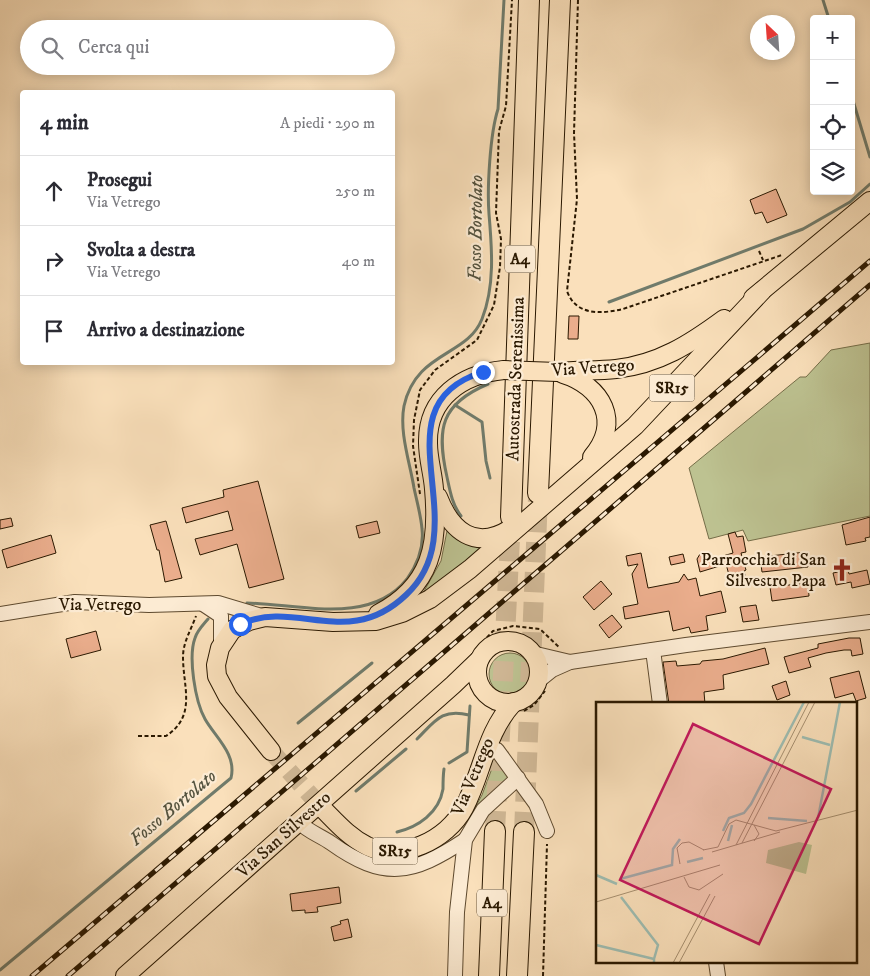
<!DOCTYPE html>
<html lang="it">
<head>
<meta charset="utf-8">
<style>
	body { margin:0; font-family:"IM FELL DW Pica",serif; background:#f2f2f3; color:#2b2b33 }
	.controls { position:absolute; right:15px; top:15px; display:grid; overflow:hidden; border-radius:5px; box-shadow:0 2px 12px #0003 }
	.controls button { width:45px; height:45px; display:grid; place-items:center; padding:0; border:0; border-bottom:1px solid #e1e1e2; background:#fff; color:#2b2b33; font:25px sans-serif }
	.compass { position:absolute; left:750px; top:15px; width:45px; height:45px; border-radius:50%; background:#fff; box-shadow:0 2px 12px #0003; rotate:335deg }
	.stop { position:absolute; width:15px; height:15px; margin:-11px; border:4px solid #2563eb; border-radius:50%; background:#fff }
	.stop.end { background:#2563eb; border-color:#fff; box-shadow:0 1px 5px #0008 }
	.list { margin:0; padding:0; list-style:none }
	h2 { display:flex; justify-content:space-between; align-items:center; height:65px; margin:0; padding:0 20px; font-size:21px }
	h2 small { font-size:16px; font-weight:400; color:#7c7c81 }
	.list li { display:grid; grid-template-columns:32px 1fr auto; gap:15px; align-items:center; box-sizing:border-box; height:70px; padding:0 20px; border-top:1px solid #e1e1e2 }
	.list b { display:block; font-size:19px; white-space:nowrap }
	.list p { margin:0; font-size:16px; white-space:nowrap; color:#7c7c81 }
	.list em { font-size:16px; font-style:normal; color:#7c7c81 }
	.icon { flex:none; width:28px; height:28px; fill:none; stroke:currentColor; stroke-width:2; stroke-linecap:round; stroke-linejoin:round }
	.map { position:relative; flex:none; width:870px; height:976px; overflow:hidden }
	.search { position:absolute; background:#fff; box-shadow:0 2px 12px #0003; left:20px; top:20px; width:375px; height:55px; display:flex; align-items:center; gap:12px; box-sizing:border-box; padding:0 18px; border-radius:28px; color:#7c7c81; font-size:19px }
	.panel { position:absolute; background:#fff; box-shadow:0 2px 12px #0003; left:20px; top:90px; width:375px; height:275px; border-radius:5px }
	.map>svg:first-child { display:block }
</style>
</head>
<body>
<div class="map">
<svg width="870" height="976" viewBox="0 0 870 976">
	<rect width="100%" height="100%" fill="#fae0bb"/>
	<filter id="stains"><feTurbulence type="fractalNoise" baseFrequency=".004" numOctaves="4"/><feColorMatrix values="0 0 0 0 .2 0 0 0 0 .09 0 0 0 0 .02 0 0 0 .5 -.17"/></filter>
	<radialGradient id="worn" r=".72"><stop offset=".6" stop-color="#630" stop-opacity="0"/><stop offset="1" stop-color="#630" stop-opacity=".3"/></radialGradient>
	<g fill="#bdc291" stroke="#746d48">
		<path d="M870,343v173l-122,25 -5,-11 -34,9 -20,-71 111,-91h6l25,-27z"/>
		<path d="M447,531l47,11 -71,51 18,-32z"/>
		<circle cx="510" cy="674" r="21"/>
		<path d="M497,755l16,21 -48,58 -3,-3 20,-36z"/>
	</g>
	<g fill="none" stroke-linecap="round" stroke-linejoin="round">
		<g stroke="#707b6b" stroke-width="3">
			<path d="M823,0l6,19"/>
			<path d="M851,94l19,63"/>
			<path d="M609,302l194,-73 47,-27 20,-18"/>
			<path d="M455,405l27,17 4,39 4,17"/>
			<path d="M461,516c-9,-12 -11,-25 -14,-39 -11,-49 -6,-73 41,-93"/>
			<path d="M247,603c52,1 123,23 160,-24 10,-14 17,-32 15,-50 -1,-13 -5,-27 -8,-41 -4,-25 -15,-56 -10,-82 12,-55 63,-49 78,-87 13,-33 10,-70 7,-105 -2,-26 1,-80 9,-105l6,-109"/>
			<path d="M298,723l74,-60"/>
			<path d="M417,739c18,-18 25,-31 52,-24"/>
			<path d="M449,763l18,-11 3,-46"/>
			<path d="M356,791l50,-42"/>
			<path d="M397,832c21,-5 42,-19 46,-43 0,-6 0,-13 1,-20"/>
			<path d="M0,970l231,-192c6,-24 -16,-41 -26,-59 -10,-18 -17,-62 -10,-81 2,-7 8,-13 13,-19"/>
		</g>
	</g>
	<g fill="#eaad8c" stroke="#2a1800">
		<path d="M776,189l11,26 -20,8 -5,-11 -7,2 -5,-14z"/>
		<path d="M569,316h10l-1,23h-10z"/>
		<path d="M258,481l26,98 -35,9 -12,-44 -37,11 -5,-16 38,-9 -5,-19 -42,12 -4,-15 42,-11 -1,-7z"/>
		<path d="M870,517v20l-5,1 1,3 -20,4 -4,-20z"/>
		<path d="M11,518l2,8 -13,3v-9z"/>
		<path d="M166,521l16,57 -17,4 -6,-32h-2l-7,-25z"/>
		<path d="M377,521l3,12 -21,5 -3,-12z"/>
		<path d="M735,532l2,5 6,-1 3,16 -5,1 5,17 -2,1 2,8 -8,3 -2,-9 -7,2 -3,-11 -26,8 -3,-13 3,-5 10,-2 3,7 20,-6 -5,-19z"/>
		<path d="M51,535l5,18 -49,15 -5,-18z"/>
		<path d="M806,552l2,15 -46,5 -2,-15z"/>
		<path d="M641,553l7,35 31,-6 5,-8 4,6 8,-2 4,18 21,-5 5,21 -20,4 2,14 -17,3 -2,-6 -16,4 -4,-20 -44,8 -2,-12 15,-3 -6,-30 6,-10 -10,2 -2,-10z"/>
		<path d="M683,554l2,8 -14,3 -2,-8z"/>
		<path d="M848,570l1,4 18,-4 3,14 -18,4 -1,-6 -15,3 -3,-12z"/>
		<path d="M601,581l11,13 -18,16 -11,-13z"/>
		<path d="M808,583l1,13 -37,5 -2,-14z"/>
		<path d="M756,605l3,15 -16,2 -3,-15z"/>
		<path d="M612,615l10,12 -13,11 -10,-13z"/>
		<path d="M96,631l5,19 -30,8 -5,-19z"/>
		<path d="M849,638h11l3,16 -11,2 -1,-6h-7l-18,3 -18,5 3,9 -22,6 -5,-16 34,-9v-4z"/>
		<path d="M765,648l4,16 -46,11 1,14 -20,3 1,12h-36l-6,-42 13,-1 1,5 23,-2 2,-3 21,-2z"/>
		<path d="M859,671l7,27 -10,3 -3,-8 -18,5 -5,-20z"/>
		<path d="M786,681l4,14 -13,5 -5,-14z"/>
		<path d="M339,887l2,16 -24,4 1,5 -13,1v-3l-13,1 -2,-17z"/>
		<path d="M348,919l4,18 -18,4 -3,-14 10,-3 -1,-3z"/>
	</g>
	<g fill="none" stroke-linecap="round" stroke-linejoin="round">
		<path stroke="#d0b896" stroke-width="18" stroke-dasharray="18 9" stroke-linecap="butt" d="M271,751l52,58"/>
		<g stroke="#d0b896" stroke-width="20" stroke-dasharray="20 10" stroke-linecap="butt">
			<path d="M495,831l16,-312"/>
			<path d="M524,832l14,-335"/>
		</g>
		<defs>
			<g id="minor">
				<path d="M203,604l18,12v28"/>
				<path d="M0,614l75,-12 74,3 69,-2 47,14"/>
				<path d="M653,650l7,54"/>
				<path d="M532,653l38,9"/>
				<path d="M537,682l15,-12 18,-8 116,-17 184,-23"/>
				<path d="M497,750l39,54 11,27"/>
				<path d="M299,822c8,9 22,14 32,21 53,38 81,32 134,-3"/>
				<path d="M716,962l2,14"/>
				<path d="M455,976l2,-64 8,-72 18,-30 35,-32"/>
			</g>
			<g id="major">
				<path d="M753,298l117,-97"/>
				<path d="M558,372c19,-2 39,-1 58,-3 43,-5 74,-25 108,-50"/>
				<path d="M563,374c39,12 59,48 29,83"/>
				<path d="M438,497c13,34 37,54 72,32"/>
				<path d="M378,614c54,-28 61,-70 56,-125 -1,-15 -6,-30 -6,-46 -1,-45 34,-69 76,-73"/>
				<circle cx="508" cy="672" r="31"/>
				<path d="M271,751l-43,-54 -11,-21 -1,-11 4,-17 12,-18 17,-9 16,-4 68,5 43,-1 26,-8 28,-14 40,-30 165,-143 127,-135"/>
				<path d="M323,809c14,14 26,28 44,37 34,16 80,-6 97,-38 19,-36 21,-75 50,-106"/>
				<path d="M125,976l328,-291 26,-25"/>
			</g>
			<g id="highway">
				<path d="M538,493l22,-493"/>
				<path d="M511,517l18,-517"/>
				<path d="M489,976l6,-145"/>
				<path d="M517,976l7,-144"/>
			</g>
		</defs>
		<use href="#minor" stroke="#5e4a2f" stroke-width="16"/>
		<use href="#major" stroke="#2a1800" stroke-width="20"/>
		<use href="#highway" stroke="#2a1800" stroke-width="22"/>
		<g stroke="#2a1800" stroke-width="2" stroke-dasharray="4 2.5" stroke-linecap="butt">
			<path d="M578,0l-4,133 3,66 -10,92c9,25 34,23 56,18l159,-54"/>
			<path d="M759,251l4,9"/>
			<path d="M420,494l-7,-48 1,-26 6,-30 15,-20 42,-30 17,-35 6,-38 1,-28 -5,-26 3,-82 7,-25 6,-106"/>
			<path d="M478,647l15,-16 20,-5 27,3 20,19"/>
			<path d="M524,711l10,-6 11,-14"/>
			<path d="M138,736h28c31,-20 17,-49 17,-79 0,-15 8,-27 13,-41"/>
			<path d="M543,976l4,-132"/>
		</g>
		<use href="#minor" stroke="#fcebd3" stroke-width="14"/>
		<use href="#major" stroke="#fae0bb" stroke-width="18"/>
		<use href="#highway" stroke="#fae0bb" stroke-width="20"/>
		<defs>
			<g id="rail">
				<path d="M32,976l838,-715"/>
				<path d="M68,976l802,-691"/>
			</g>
		</defs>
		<use href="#rail" stroke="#2a1800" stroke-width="5"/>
		<use href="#rail" stroke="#fcebd3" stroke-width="3" stroke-dasharray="9" stroke-linecap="butt"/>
		<defs>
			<path id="major-bridge" d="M504,370l54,2"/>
		</defs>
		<use href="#major-bridge" stroke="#2a1800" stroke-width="20" stroke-linecap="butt"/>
		<use href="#major-bridge" stroke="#fae0bb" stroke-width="18"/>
	</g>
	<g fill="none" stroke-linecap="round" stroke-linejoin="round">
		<path stroke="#2563eb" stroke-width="6" d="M240,624c58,-25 108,26 166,-29 75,-69 -34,-189 77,-223"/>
	</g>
	<defs>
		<symbol id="church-bare" viewBox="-9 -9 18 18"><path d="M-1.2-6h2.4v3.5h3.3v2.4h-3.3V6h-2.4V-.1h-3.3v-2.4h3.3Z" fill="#8f2418" stroke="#fcebd3" stroke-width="2.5" paint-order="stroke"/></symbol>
	</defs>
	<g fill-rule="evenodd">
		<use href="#church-bare" x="826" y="554" width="32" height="32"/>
	</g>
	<g text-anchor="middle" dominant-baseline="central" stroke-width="4.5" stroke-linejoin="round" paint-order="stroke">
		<g fill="#fcebd3" stroke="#69573f" stroke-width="1">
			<rect x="505" y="245.5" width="30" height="27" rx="4"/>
			<rect x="649.5" y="374.5" width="45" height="27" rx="4"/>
			<rect x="372.5" y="837.5" width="45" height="27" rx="4"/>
			<rect x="477" y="889.5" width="30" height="27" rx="4"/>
		</g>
		<g font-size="16" font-weight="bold" fill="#2a1800">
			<text x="520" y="259">A4</text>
			<text x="672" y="388">SR15</text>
			<text x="395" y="851">SR15</text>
			<text x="492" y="903">A4</text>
		</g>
		<g font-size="18" fill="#2a1800" stroke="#fcebd3">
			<text transform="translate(593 368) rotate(-4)">Via Vetrego</text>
			<text transform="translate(516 379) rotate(-88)">Autostrada Serenissima</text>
			<text x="100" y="605">Via Vetrego</text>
			<text transform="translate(473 777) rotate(-67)">Via Vetrego</text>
			<text transform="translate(284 835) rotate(-42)">Via San Silvestro</text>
		</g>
		<g font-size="18" fill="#2a1800" stroke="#fcebd3" text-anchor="end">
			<text x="826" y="560">Parrocchia di San<tspan x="826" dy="21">Silvestro Papa</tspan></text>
		</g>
		<g font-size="19" font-style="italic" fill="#53523e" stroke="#fcebd3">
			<text transform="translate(476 228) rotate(-89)">Fosso Bortolato</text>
			<text transform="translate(173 808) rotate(-40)">Fosso Bortolato</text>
		</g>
	</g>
	<g transform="translate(596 702)">
		<rect width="261" height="261" fill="#fae0bb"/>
		<path d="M203,140l13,3 -6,29 -40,-11 2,-13z" fill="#bdc291"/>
		<path fill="none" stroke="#9ebdb2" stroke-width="2.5" d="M206,35l28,8M172,116l39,3M222,116l22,-116M127,129l6,-13 15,-5 7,-9 53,-102M132,139l4,-16M91,160l16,-4M0,173l21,9M24,177l52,-14 1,-16 7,-10M25,195l37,48 -4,14M0,243l58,14v4"/>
		<path fill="none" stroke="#a79070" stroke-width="1" d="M158,139l5,-7 -5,-9M146,141l73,-141M140,143l73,-143M107,148l15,-3 11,-23 7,-4 40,11 82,-21M116,150l68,-20M84,162l-3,-16 5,-5 7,-1 15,8M88,175l5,10 10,3 24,-16M0,200l124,-37M77,261l37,-69M83,261l36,-67"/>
		<path fill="#c2185b" fill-opacity="0.15" stroke="#c2185b" stroke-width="2.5" d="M97,22l138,65 -72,155 -139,-64z"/>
		<rect width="261" height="261" fill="none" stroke="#2a1800" stroke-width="2.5"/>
	</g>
	<rect width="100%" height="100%" filter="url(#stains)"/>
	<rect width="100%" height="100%" fill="url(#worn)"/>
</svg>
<div class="controls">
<button>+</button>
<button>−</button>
<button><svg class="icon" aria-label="locate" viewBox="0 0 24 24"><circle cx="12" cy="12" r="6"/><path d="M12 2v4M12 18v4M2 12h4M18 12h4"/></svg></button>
<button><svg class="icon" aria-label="layers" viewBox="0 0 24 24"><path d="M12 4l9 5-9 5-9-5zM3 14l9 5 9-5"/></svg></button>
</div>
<svg class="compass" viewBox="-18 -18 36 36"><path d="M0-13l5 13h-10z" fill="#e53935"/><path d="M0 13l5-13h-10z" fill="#7c7c81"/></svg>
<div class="stop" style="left:240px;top:624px"></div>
<div class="stop end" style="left:483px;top:372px"></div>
<div class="search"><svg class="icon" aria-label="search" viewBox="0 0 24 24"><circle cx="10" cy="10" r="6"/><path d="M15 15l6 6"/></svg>Cerca qui</div>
<section class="panel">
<h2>4 min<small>A piedi · 290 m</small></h2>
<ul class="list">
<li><svg class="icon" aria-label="ahead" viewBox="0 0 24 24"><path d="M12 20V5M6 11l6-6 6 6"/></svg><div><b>Prosegui</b><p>Via Vetrego</p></div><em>250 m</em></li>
<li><svg class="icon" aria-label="right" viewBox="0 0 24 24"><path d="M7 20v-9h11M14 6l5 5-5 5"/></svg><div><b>Svolta a destra</b><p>Via Vetrego</p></div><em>40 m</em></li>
<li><svg class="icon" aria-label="arrive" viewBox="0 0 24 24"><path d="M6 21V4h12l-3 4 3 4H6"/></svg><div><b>Arrivo a destinazione</b></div></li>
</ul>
</section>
</div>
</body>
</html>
